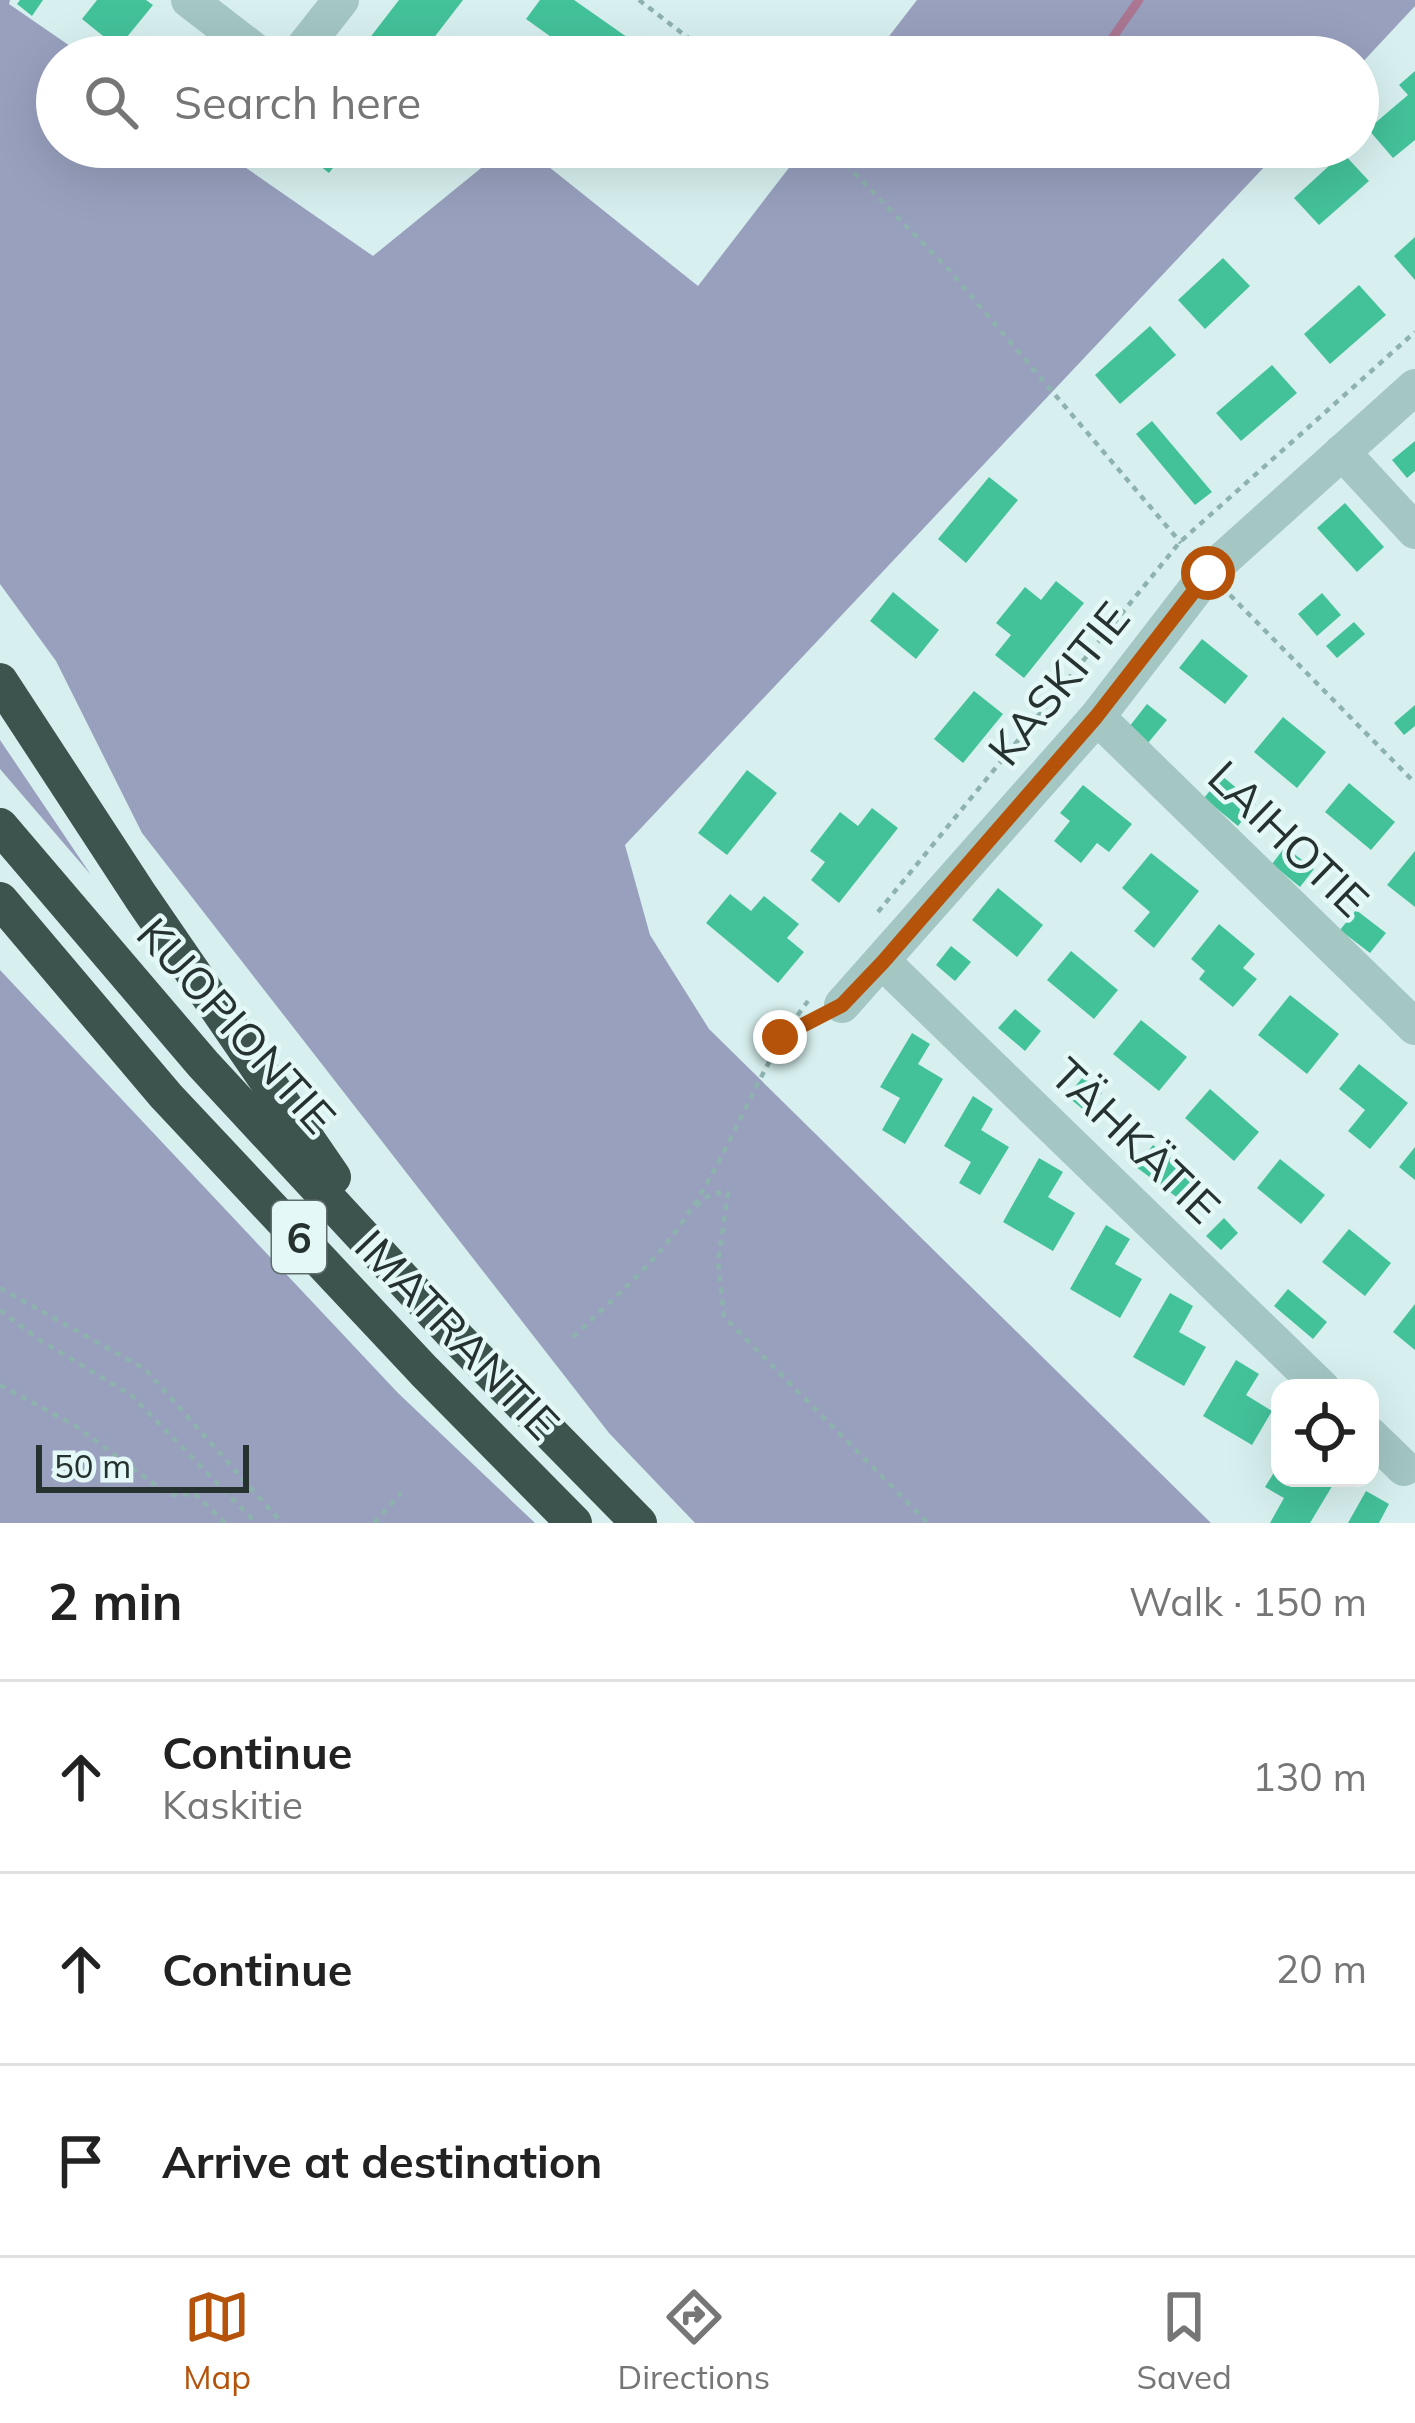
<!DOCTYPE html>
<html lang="en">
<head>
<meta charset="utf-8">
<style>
	body { margin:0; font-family:Mulish,sans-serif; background:#f2f2f2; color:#222 }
	.controls { position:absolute; right:36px; bottom:36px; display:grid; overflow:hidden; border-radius:24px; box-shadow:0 12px 48px #0002 }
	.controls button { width:108px; height:108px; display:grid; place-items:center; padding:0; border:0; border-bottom:3px solid #e0e0e0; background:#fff; color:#222; font:60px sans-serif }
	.scale { position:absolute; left:36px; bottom:30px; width:213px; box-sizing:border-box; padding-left:12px; border:6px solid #25322f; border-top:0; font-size:33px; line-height:42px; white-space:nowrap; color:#25322f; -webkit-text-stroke:9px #e3f8f7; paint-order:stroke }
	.stop { position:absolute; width:36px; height:36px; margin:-27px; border:9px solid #b45309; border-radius:50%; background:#fff }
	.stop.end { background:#b45309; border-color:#fff; box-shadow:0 3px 12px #0008 }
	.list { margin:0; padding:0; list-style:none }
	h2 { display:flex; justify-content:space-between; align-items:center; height:156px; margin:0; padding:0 48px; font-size:51px }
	h2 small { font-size:39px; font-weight:400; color:#767676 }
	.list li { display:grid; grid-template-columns:78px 1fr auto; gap:36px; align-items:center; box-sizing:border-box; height:192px; padding:0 48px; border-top:3px solid #e0e0e0 }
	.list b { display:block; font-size:45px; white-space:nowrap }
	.list p { margin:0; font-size:39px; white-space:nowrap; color:#767676 }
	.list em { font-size:39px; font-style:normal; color:#767676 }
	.icon { flex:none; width:66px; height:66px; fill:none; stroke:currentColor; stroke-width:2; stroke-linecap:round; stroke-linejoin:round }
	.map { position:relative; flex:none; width:1415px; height:1523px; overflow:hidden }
	.search { position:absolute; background:#fff; box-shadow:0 12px 48px #0002; left:36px; right:36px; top:36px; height:132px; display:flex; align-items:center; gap:30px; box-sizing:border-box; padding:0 42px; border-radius:66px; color:#767676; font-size:45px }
	.sheet { height:732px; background:#fff }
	nav { display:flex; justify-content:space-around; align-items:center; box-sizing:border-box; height:168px; border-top:3px solid #e0e0e0; background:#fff; font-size:33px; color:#767676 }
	nav a { display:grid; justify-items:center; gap:6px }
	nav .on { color:#b45309 }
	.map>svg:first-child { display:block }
</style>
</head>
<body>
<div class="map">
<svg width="1415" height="1523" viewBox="0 0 1415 1523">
	<rect width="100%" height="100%" fill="#d7f0ef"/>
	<g fill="#98a0be">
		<path d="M0,0h10l-1,4 77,53h-29v90h159l157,109 134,-109h17l174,139 107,-139h478l-658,698 25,90 59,94 502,494h-516l-86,-90 -467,-600 -86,-172 -56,-77z"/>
		<path d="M917,0h498v6l-57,61v-10h-485z"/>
		<path d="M0,740l91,135 -91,-106z"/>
		<path d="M0,970l398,423 137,130h-535z"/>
	</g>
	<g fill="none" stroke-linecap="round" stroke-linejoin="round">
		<path stroke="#ab7792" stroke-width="9" d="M1099,57l40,-57"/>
	</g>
	<g fill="#43c29a">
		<path d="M20,0h23l-11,16 -15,-12z"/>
		<path d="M97,0h49l7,5 -35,43 -36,-29z"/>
		<path d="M399,0h64l-44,57h-64z"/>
		<path d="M540,0h34l60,42 -10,15h-45l-53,-38z"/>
		<path d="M1415,71v69l-22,18 -25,-29 40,-34 -9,-10z"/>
		<path d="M296,147h53l-20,26z"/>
		<path d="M707,147h32l-11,16z"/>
		<path d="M1343,153l26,28 -50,44 -25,-27z"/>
		<path d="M1415,237v43l-21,-24z"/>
		<path d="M1223,258l27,28 -45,43 -27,-29z"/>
		<path d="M1359,285l27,30 -56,49 -26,-30z"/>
		<path d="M1150,326l26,29 -56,49 -25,-29z"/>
		<path d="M1272,365l25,28 -56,48 -25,-28z"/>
		<path d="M1152,421l60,71 -17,13 -59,-71z"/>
		<path d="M1415,441v30l-8,7 -15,-18z"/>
		<path d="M989,477l29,23 -52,63 -28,-24z"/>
		<path d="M1345,503l39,44 -27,25 -40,-44z"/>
		<path d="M1056,581l28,22 -60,75 -29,-23 16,-20 -15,-12 29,-36 16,13z"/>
		<path d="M893,592l46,38 -23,29 -46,-38z"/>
		<path d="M1322,593l19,22 -24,21 -19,-22z"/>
		<path d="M1354,622l11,12 -28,24 -11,-12z"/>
		<path d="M1202,639l46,37 -23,28 -46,-36z"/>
		<path d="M974,691l29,23 -40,49 -29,-24z"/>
		<path d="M1147,704l20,16 -19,23 -19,-16z"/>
		<path d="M1415,705v21l-11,9 -10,-12z"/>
		<path d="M1283,717l43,35 -29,36 -43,-36z"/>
		<path d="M747,770l30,23 -50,62 -29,-22z"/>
		<path d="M1222,776l34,28 -18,22 -34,-28z"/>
		<path d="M1349,783l46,39 -24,28 -46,-38z"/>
		<path d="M1083,785l49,39 -23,28 -12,-9 -16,20 -27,-22 16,-20 -10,-8z"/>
		<path d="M872,808l26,20 -59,75 -28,-23 14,-18 -15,-11 30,-39 18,14z"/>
		<path d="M1285,847l29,22 -14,18 -28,-23z"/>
		<path d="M1415,851v56l-28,-22z"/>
		<path d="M1151,853l48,38 -45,57 -20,-17 16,-19 -28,-24z"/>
		<path d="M998,888l45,37 -26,32 -45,-37z"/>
		<path d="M730,894l21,17 13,-15 35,28 -12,14 17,14 -26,31 -72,-60z"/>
		<path d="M1356,910l30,23 -16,20 -30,-23z"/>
		<path d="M1219,924l36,30 -12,14 14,11 -24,28 -34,-28 6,-8 -14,-12z"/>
		<path d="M951,946l20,16 -16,19 -19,-16z"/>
		<path d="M1071,951l47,39 -24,29 -47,-39z"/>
		<path d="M1290,995l49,39 -32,40 -49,-39z"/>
		<path d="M1015,1009l26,22 -16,20 -27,-23z"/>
		<path d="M1141,1020l46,37 -28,34 -46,-37z"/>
		<path d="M912,1033l18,11 -12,20 25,15 -38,65 -23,-14 18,-32 -20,-11z"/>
		<path d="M1359,1064l49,39 -38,46 -22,-18 17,-21 -26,-21z"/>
		<path d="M1083,1077l19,16 -16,19 -19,-16z"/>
		<path d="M1210,1089l49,43 -25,29 -49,-43z"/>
		<path d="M973,1096l20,13 -12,21 28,17 -29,48 -21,-12 12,-21 -27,-16z"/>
		<path d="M1153,1145l46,33 -17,23 -46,-34z"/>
		<path d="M1415,1147v33l-16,-13z"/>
		<path d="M1039,1158l24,14 -15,25 27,16 -22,38 -50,-29z"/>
		<path d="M1280,1159l45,36 -24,29 -44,-36z"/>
		<path d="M1224,1218l14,15 -17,17 -15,-14z"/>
		<path d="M1106,1225l24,14 -15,25 27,15 -22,39 -50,-29z"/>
		<path d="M1349,1229l42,34 -26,33 -43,-34z"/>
		<path d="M1288,1289l39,33 -14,17 -39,-33z"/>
		<path d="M1170,1293l23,13 -14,26 27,15 -22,39 -51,-29z"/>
		<path d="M1415,1304v46l-22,-18z"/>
		<path d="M1236,1360l23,14 -13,21 26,16 -20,34 -49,-29z"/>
		<path d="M1280,1463v15h57l-27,45h-40l14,-25 -19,-11z"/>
		<path d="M1366,1491l23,13 -10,19h-31z"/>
	</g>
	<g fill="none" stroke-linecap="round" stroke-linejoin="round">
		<g stroke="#8eb2ae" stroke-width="4.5" stroke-dasharray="6 6" stroke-linecap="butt">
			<path d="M639,0l74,57"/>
			<path d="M829,147l120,123 232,273"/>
			<path d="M1230,595l185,188"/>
			<path d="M878,912l302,-370 235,-210"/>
			<path d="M785,1035l27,-14"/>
			<path d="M696,1206l16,-13h16l-10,68 6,56 204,206"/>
			<path d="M0,1288l145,81 137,154"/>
			<path d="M0,1310l38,29 93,56 125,128"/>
			<path d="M573,1337c42,-40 87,-78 118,-128 44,-67 68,-144 117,-208"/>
			<path d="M0,1385l74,40 95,70 26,-1 30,29"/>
			<path d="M374,1523l27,-30"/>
		</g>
		<g stroke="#a4c7c3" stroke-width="36">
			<path d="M189,0l74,57"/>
			<path d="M296,57l45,-57"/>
			<path d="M1342,452l73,79"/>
			<path d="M1097,717l318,310"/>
			<path d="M883,962l439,426"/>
			<path d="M842,1005l255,-288 111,-144 207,-186"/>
			<path d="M1370,1435l34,33"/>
		</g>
		<g stroke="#3c534e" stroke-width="36">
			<path d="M0,681l141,216 192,280"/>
			<path d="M0,826l203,238 255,275 181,184"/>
			<path d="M0,900l166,196 258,275 150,152"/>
		</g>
	</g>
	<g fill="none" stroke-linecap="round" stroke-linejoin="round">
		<path stroke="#b45309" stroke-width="15" d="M780,1037l62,-32 41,-43 213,-245 112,-144"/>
	</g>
	<g text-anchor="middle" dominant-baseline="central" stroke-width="9" stroke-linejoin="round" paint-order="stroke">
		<rect fill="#e3f8f7" stroke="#5e6d6b" stroke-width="3" x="272" y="1201" width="54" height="72" rx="9"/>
		<g font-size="42" font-weight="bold" fill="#25322f">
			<text x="299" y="1237">6</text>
		</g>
		<g font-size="45" fill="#25322f" stroke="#e3f8f7">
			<text transform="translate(1058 683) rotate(-51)">KASKITIE</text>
			<text transform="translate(1289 838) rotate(44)">LAIHOTIE</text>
			<text transform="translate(237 1025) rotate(48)">KUOPIONTIE</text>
			<text transform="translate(1136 1140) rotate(44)">TÄHKÄTIE</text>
			<text transform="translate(458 1334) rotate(46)">IMATRANTIE</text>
		</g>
	</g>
</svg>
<div class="controls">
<button><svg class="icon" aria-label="locate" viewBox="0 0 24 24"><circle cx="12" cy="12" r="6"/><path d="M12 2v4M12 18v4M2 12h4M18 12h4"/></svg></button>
</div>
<div class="scale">50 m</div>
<div class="stop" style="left:1208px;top:573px"></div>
<div class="stop end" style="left:780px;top:1037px"></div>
<div class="search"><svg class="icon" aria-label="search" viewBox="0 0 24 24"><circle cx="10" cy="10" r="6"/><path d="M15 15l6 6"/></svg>Search here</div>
</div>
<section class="sheet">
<h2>2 min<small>Walk · 150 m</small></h2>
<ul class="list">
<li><svg class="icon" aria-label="ahead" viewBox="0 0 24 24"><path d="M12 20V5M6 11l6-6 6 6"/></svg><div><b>Continue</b><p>Kaskitie</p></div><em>130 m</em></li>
<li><svg class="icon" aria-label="ahead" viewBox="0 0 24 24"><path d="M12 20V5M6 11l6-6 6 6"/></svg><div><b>Continue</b></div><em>20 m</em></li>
<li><svg class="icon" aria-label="arrive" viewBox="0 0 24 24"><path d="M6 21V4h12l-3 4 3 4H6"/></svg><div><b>Arrive at destination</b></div></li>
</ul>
</section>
<nav>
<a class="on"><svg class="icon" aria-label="map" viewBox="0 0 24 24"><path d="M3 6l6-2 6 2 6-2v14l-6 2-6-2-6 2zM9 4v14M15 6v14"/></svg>Map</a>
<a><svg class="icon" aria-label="directions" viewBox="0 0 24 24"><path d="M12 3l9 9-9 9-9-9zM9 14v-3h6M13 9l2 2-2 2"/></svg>Directions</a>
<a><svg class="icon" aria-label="saved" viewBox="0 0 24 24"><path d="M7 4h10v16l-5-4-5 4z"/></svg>Saved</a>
</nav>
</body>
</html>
